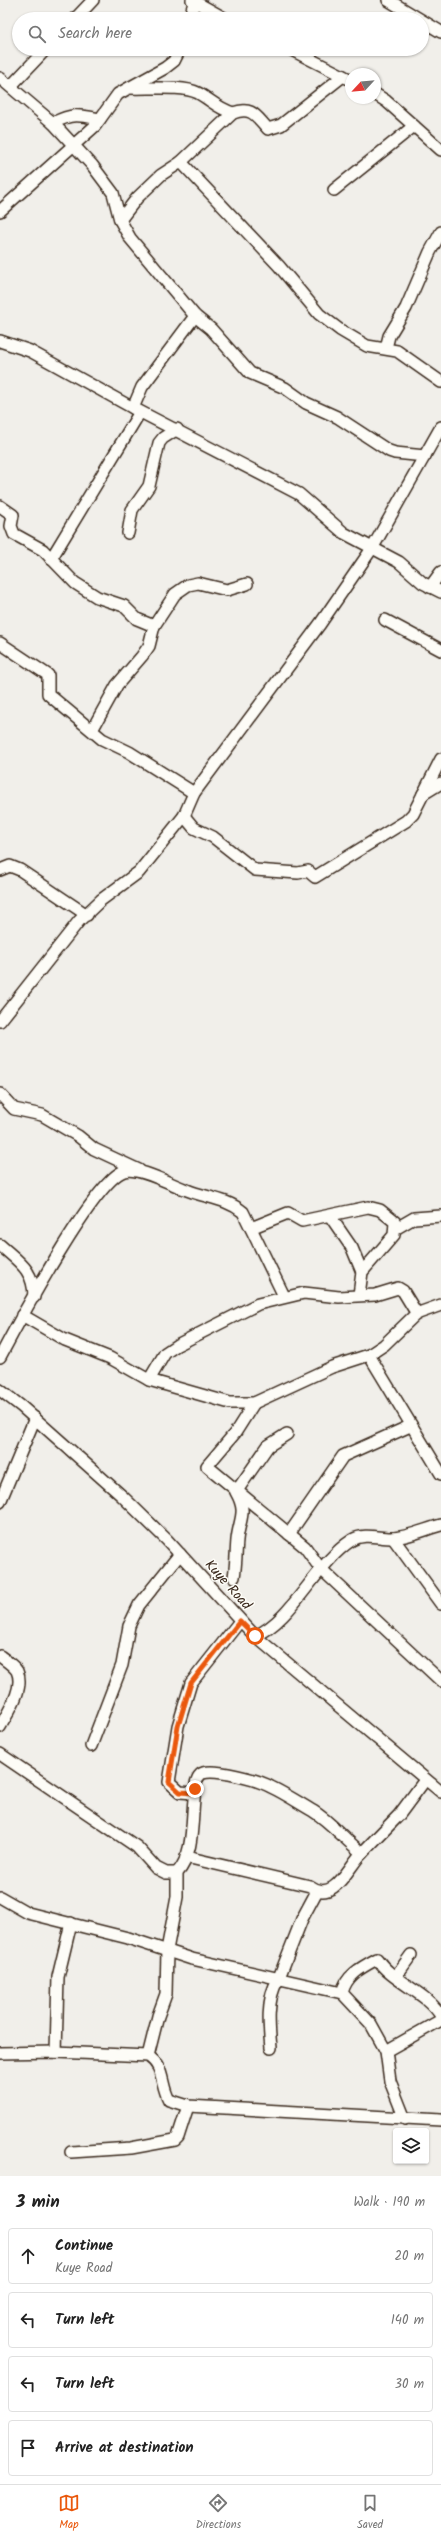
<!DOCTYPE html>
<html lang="en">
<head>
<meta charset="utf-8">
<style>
	body { margin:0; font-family:Kalam,sans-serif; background:#f6f6f6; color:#222 }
	.controls { position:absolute; right:12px; bottom:12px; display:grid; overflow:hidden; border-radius:4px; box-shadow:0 1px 3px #0004 }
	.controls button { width:36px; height:36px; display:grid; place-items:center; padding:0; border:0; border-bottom:1px solid #e0e0e0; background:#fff; color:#222; font:20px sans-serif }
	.compass { position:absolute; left:345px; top:68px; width:36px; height:36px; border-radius:50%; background:#fff; box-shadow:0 1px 3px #0004; rotate:244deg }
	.stop { position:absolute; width:12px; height:12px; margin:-9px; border:3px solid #ea580c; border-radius:50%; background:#fff }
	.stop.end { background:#ea580c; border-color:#fff; box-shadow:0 1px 4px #0008 }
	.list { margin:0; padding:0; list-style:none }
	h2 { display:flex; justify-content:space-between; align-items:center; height:52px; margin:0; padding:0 16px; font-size:17px }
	h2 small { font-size:13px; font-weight:400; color:#767676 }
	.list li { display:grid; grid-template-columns:26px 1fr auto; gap:12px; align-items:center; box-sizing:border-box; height:56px; margin:0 8px 8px; padding:0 8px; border:1px solid #e0e0e0; border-radius:4px }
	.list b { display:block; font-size:15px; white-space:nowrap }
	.list p { margin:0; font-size:13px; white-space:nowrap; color:#767676 }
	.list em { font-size:13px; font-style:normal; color:#767676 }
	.icon { flex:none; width:22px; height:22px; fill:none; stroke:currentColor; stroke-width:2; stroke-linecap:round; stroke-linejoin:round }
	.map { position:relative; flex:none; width:441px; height:2176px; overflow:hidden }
	.search { position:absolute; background:#fff; box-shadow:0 1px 3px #0004; left:12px; right:12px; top:12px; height:44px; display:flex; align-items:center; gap:10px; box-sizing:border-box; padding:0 14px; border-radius:22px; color:#767676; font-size:15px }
	.sheet { height:308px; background:#fff }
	nav { display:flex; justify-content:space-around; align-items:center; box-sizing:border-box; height:56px; border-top:1px solid #e0e0e0; background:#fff; font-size:11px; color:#767676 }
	nav a { display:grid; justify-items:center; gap:2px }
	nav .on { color:#ea580c }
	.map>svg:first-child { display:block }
</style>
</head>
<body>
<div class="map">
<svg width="441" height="2176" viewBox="0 0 441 2176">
	<rect width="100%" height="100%" fill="#f1efea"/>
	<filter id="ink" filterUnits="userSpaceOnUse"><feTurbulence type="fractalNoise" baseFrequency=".025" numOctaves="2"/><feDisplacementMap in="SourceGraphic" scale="8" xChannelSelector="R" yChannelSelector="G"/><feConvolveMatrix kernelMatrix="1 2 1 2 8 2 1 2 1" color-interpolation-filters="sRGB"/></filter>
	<g filter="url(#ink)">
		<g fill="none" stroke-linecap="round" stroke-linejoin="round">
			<defs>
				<g id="minor">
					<path d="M192,0l34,19"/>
					<path d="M388,0l53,32"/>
					<path d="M75,19l18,-19"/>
					<path d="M189,19l6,-19"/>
					<path d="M290,49l61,31"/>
					<path d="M0,78l53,45 39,42 21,28 7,27 10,18 65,78 16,13 39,44 35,15 21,15 31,14 52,34 6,2 30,3"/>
					<path d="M11,86l35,-37"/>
					<path d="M129,88c18,1 54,-3 69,5 13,7 19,15 35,20"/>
					<path d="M375,94l11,7 55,49"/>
					<path d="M53,123c20,-10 26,-8 47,-4"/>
					<path d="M181,162l98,104 40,48 21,16 27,16 30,5 44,31"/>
					<path d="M334,190l80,-64"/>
					<path d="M0,211l95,-85 23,-32 47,-26 9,-7 6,-12"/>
					<path d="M120,220l17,-22 24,-23 20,-13 52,-49c19,-7 23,3 35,16l13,-4 62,-49"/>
					<path d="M0,341l30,10 103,57 166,86 45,39 55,29 24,21 18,9"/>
					<path d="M386,348l3,-12 17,-28 24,-56 11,-20"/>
					<path d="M133,408l9,-21 53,-71"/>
					<path d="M0,506l13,9 -2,11 3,8 29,16 32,33 22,14 27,9 13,13 17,7"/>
					<path d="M128,533l4,-23 17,-24 10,-43 4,-5 14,-9"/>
					<path d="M51,559l89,-147"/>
					<path d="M430,587l11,-15"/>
					<path d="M385,620l56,30"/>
					<path d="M0,643l48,32v19l54,45 27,13 65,41"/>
					<path d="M92,730l25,-45 25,-29 7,-10 5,-20 21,-32 13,-9 10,-2 29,7 20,-6"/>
					<path d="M423,794l18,-11"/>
					<path d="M184,816l10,12 19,9 42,33 43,3 10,-2 7,6 91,-56 7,-7 28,-55"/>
					<path d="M0,870l10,-4 10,4 67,45"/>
					<path d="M0,1021l79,-100 22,-21 38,-28 45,-56 10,-23 126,-169 53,-77 68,-120"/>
					<path d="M0,1094l14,15 28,6 36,21 16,13 45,21"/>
					<path d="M330,1216l22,32 10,24"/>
					<path d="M251,1228l37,-15 14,8 66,-14 12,3 15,12 -1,13 -32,37 -3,23"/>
					<path d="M395,1229l19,-11 27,-2"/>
					<path d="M0,1245c19,17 34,25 34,52"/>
					<path d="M22,1315l43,25 45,18 39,22 81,23h24l78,-36 37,-12 15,-10 32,-31 25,-9"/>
					<path d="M369,1355l72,119"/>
					<path d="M0,1357c18,-34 94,-176 124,-186 14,-5 48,14 63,19 19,8 39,8 56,22l41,84"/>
					<path d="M149,1380l16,-27 12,-8 81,-41 46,-11 35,4 36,-2 23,-7 5,3 14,23"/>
					<path d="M0,1390l22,17 100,89 45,44 88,96 186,156"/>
					<path d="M254,1403l-19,30 -28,33 98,81 15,21 121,113"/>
					<path d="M0,1502l35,-84"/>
					<path d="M289,1534l54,-78 67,-30"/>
					<path d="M393,1538l48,66"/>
					<path d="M234,1577c2,-12 2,-25 3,-37 2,-21 11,-27 -1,-48l32,-46 19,-12"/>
					<path d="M255,1636c38,-16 60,-72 97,-96 12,-7 26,-2 39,-2 15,0 35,-9 50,-13"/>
					<path d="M0,1656c5,4 14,10 17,15 8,17 -9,41 -17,56"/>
					<path d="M91,1746l31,-81 7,-39 10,-21 41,-51"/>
					<path d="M0,1754l137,93 19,21 10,5h11"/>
					<path d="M194,1793l-14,-1 -11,-10 9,-56 13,-43 49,-62"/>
					<path d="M186,1857l124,29c24,18 38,-19 52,-33"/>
					<path d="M0,1897l28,16 100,25 64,21 150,34 29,31 15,27 4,30 15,38"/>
					<path d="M396,1976l15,-21"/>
					<path d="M342,1993c4,-18 20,-26 35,-34 16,24 49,32 64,57"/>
					<path d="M271,2048c-2,-20 -5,-50 7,-68l24,-61 15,-28"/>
					<path d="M386,2051l55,-31"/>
					<path d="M56,2052l2,-75 13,-54"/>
					<path d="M0,2053l56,-1 92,4c17,11 12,28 21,44l19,6 253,14"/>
					<path d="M148,2056l10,-40 8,-22 1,-44 10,-53v-24c20,-22 13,-61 19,-88 0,-4 3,-11 7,-12 13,-4 56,7 68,14 15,7 28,16 42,24 18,11 32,29 49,42l37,-38 26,-35"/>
					<path d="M71,2152l60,-4 44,-8 3,-3 10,-31"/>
				</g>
			</defs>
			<use href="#minor" stroke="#3b2a1e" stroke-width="14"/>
			<use href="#minor" stroke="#fdfcf7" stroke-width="11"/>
		</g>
	</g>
	<g fill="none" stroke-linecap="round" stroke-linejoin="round" filter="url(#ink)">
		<path stroke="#ea580c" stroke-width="5" d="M195,1789l-1,4 -14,-1 -11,-10 9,-56 13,-43 49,-62 15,15"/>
	</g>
	<g text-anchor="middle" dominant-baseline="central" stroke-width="3" stroke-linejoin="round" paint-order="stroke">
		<g font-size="14" fill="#3b2a1e" stroke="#fdfcf7">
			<text transform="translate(228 1585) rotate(48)">Kuye Road</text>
		</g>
	</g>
</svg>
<div class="controls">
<button><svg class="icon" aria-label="layers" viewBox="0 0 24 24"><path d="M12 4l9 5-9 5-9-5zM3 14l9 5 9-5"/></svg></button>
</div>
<svg class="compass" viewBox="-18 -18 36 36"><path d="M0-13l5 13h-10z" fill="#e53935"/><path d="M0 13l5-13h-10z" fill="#767676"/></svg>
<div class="stop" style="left:255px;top:1636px"></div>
<div class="stop end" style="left:195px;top:1789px"></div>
<div class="search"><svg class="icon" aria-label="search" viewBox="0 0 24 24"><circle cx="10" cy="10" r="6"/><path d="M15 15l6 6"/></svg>Search here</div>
</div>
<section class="sheet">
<h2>3 min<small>Walk · 190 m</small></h2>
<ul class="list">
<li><svg class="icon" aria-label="ahead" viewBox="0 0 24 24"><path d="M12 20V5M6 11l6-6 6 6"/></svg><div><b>Continue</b><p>Kuye Road</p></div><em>20 m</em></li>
<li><svg class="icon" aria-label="left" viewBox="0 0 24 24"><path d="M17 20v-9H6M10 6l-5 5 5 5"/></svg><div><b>Turn left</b></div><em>140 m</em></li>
<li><svg class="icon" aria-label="left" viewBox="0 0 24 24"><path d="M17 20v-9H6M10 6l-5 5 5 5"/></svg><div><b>Turn left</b></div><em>30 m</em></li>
<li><svg class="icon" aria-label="arrive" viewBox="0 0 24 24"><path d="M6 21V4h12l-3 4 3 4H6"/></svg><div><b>Arrive at destination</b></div></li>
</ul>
</section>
<nav>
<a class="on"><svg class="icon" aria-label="map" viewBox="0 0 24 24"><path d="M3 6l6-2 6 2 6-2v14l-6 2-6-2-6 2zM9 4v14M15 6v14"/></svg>Map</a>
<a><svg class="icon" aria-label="directions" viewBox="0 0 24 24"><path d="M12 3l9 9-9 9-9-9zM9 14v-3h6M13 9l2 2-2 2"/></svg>Directions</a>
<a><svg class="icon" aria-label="saved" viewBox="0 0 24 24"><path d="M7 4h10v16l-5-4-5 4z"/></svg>Saved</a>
</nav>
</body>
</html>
